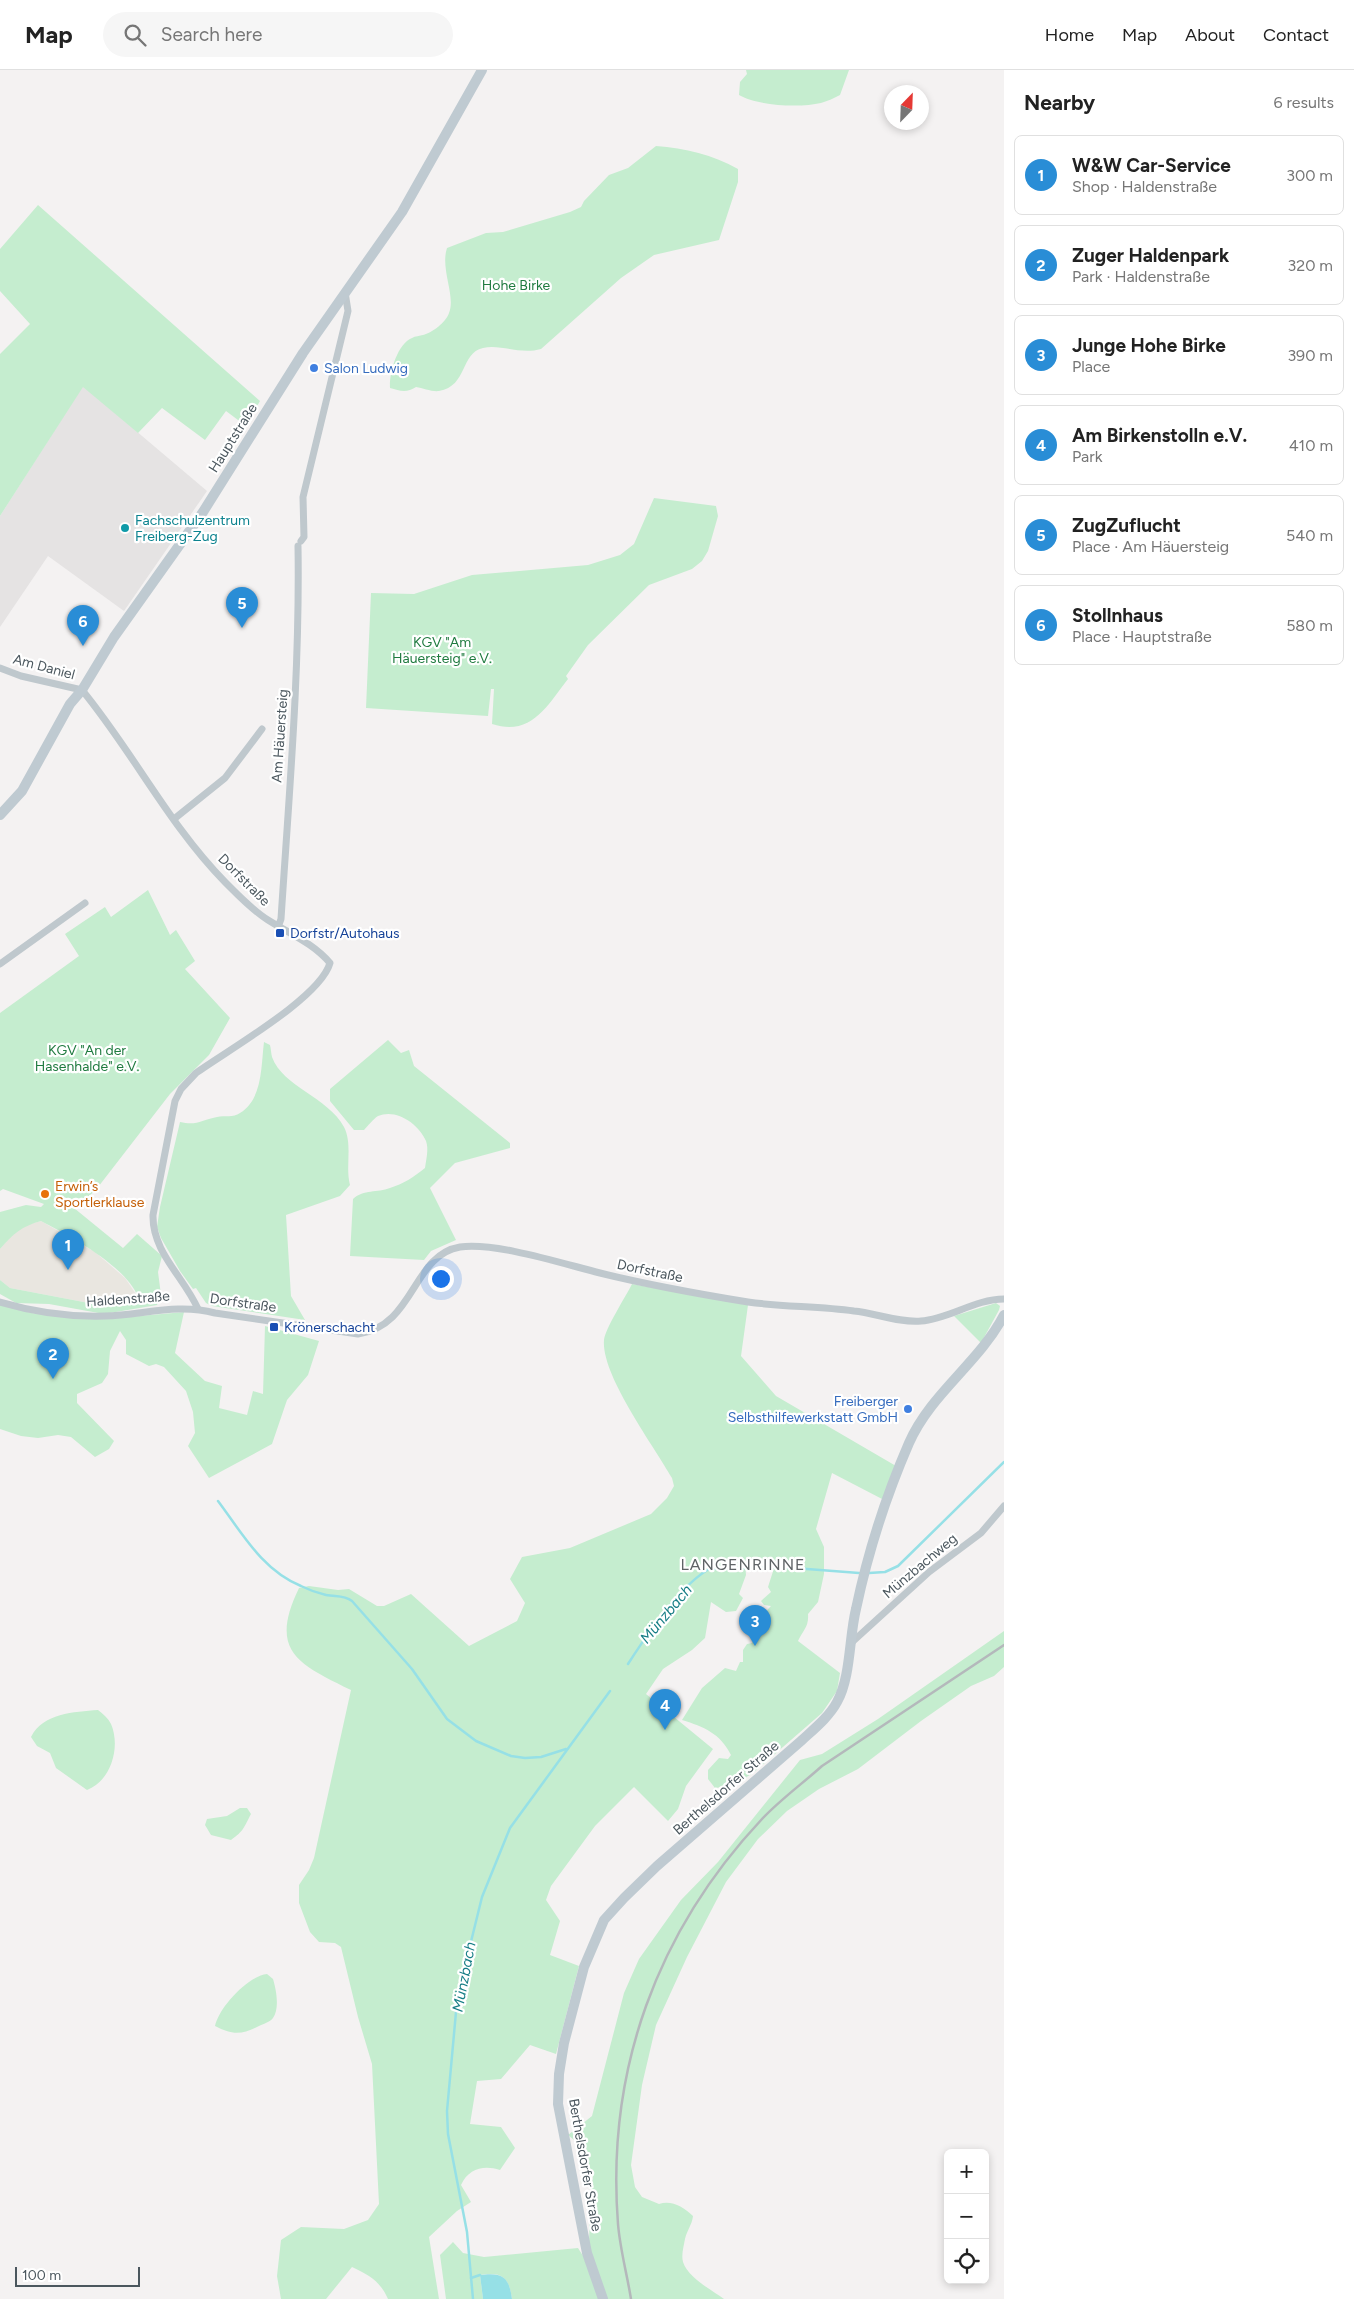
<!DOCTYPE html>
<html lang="en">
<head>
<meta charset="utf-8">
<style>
	body { margin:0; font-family:Figtree,sans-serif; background:#f6f6f6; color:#222 }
	.controls { position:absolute; right:15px; bottom:15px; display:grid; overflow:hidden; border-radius:8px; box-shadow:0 2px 8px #0003 }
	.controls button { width:45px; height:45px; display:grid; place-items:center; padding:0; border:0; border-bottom:1px solid #e0e0e0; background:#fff; color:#222; font:25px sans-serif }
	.compass { position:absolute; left:884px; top:15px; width:45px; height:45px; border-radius:50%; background:#fff; box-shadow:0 2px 8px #0003; rotate:23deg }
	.scale { position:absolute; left:15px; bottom:12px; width:125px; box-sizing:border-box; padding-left:5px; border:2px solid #4b575e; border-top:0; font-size:14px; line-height:18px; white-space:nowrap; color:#4b575e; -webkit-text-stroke:4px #fff; paint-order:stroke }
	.you { position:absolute; left:440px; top:1208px; width:18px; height:18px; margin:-12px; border:4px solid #fff; border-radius:50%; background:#1a73e8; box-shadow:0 0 0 8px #1a73e833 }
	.badge { display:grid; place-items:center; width:32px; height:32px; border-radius:50%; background:#298dd6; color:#fff; font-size:16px; font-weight:700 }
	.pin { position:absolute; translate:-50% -41px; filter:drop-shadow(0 1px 2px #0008) }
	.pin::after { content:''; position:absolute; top:26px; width:18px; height:15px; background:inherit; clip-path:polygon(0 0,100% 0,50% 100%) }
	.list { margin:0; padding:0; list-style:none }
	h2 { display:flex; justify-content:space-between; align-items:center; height:65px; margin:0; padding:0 20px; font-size:21px }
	h2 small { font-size:16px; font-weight:400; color:#767676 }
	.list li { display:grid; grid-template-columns:32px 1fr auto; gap:15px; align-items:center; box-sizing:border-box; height:80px; margin:0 10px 10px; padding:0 10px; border:1px solid #e0e0e0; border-radius:8px }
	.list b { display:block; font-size:19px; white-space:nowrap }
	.list p { margin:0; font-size:16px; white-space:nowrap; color:#767676 }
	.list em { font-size:16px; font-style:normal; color:#767676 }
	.icon { flex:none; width:28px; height:28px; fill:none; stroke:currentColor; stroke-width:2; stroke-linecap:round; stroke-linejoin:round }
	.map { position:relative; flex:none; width:1004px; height:2229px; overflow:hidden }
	header { display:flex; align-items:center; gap:30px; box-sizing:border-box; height:70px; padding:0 25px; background:#fff; border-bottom:1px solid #e0e0e0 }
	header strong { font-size:24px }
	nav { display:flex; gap:28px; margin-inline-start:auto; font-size:18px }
	.search { width:350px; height:45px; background:#f6f6f6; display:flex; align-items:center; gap:12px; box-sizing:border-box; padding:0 18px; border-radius:28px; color:#767676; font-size:19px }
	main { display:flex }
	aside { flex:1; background:#fff }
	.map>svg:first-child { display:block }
</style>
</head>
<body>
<header>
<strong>Map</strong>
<div class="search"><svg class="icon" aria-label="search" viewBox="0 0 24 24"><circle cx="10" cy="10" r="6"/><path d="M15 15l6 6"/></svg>Search here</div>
<nav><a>Home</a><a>Map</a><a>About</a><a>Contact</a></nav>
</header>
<main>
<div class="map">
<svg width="1004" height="2229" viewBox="0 0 1004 2229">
	<rect width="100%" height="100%" fill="#f4f2f2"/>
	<path fill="#e9e6e0" d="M41,1151l54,31 30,26 13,19 -44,7 -84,-16 -10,-8v-31l12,-14 11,-9z"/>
	<path fill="#e5e3e3" d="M83,316l124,105 -83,120 -76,-55 -48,71v-111z"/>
	<g fill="#c5edcf">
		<path d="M746,0h103l-9,25c-6,3 -12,6 -19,8 -21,5 -63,3 -82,-8l1,-13 7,-8z"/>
		<path d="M656,76c29,2 57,9 82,23v13l-19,58 -65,15 -33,23 -80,71c-21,6 -40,-5 -58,-1 -23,5 -15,38 -44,43 -7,1 -16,-3 -23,-4 -9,6 -16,4 -26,1 -1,-14 7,-44 22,-50 3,-2 8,-2 11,-3 9,-2 23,-13 26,-22 7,-17 -9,-44 -2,-65l39,-15 17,-1 67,-20 11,-5 3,-6 25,-26 19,-7z"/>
		<path d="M38,135l222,196 -14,25 -20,-15 -21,29 -43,-32 -24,25 -55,-46 -83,129v-162l30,-30 -30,-33v-42z"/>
		<path d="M654,428l62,8 2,10 -10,35 -6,10 -10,8 -43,16 -61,60 -22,31 2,3c-21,27 -37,58 -76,45l2,-35h-3l-3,27 -122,-8 5,-115 43,1 58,-19 116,-10 32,-10 14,-11z"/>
		<path d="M148,820l22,45 6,-5 19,31 -10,8 45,49 -21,37 -39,39 -75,97 -21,17 49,40 14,-14 25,22 -4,16 3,23 -4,10 -53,9 -55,-10 -33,-1 -16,-9v-14l10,8 84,16 44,-7c-12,-31 -68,-61 -97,-76 -19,5 -28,13 -41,28v-37l26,-7 15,2 3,-3 -41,-15 -3,2v-178l79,-57 -14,-22 40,-27 6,10z"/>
		<path d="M388,970l13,13 8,-3 5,16 96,77v5l-55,15 -25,25 26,52 -25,11 -7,9 -74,-4 3,-57c11,-10 24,-6 37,-11 13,-4 24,-11 35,-20 1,-8 4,-19 1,-27 -7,-17 -30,-33 -48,-25 -5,3 -10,10 -14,14h-10l-24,-29v-12z"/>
		<path d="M264,972l6,3c1,4 1,8 2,12 11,30 56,40 72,70 9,18 1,39 6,58l-10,11 -54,19 5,81 14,24 -93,-14 -6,-3 -10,-15 -3,1 -13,-18 -19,-33 -4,-11 3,-20 20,-85c17,4 21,-2 37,-5 8,-2 16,1 23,-4 23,-14 21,-48 24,-71z"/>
		<path d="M632,1214l116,21 -7,51 35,40 120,70 -12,34 -52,-27 -16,56 8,18v27l-6,28 -10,12c1,13 -5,16 -10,27l42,32 -3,18 -15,22 -69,60 -21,13 -17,2 -7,-9v-9l11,-12 9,1 3,-4c-11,-22 -27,-28 -49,-35l20,-32 23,-20 11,3 4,-9h3v-12l4,-6 5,-1c7,-15 8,-26 19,-37l-7,-1 -3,-4 10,-9 -3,-5 8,-25 -4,-3 -27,3 1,13 -7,19 4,4 -7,13 -10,1 -15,-10 -6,36 -13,12 -29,19 -17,25 67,55 -27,37 -8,23 -10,12 -34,-34 -39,39 -44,60 -5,14 14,21 -10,34 29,11 -23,88 -26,-9 -29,34 -24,2 -7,43 31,3 14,21 -15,22c-16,-5 -31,-2 -39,15l10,17 -14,9 -28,26 10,62h-51c-8,-18 -19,-24 -36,-32l-26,32h-45l-4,-23 4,-36 20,-13 43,2 24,-9 11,-16 -7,-140 -14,-47 -17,-70 -6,-4 -16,-1 -9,-10 -11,-29v-18l10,-15 5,-12 37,-168c-52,-26 -83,-38 -52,-102l10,-2 29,4 11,-1 28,17h7l27,-12 58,52 48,-25 8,-18 -15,-24 12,-22 48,-9 81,-34 16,-16 7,-12 -2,-8c-18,-32 -71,-103 -68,-138 1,-11 22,-44 28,-56z"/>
		<path d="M0,1233l31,10 75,6 78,-7 -9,41 30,28 17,5 -3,22 28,7 6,-24 10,3 2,-68 54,15 -11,34 -21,25 -15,44 -63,34 -21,-32 7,-13 -2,-21 -7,-21 -22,-24 -8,-3 -7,2 -23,-12v-14l-6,-9 -10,20 -2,23 -6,9 -25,11v9l37,38 -5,8 -14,8 -24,-20 -13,-2 -20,3 -17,-2 -21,-7z"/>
		<path d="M996,1233l4,3 -1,4 -18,33 -27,-27z"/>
		<path d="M1004,1561v36l-10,9 -23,10 -50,35 -63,48 -39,20 -32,22 -29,28 -32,43 -39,75 -31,68 -14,60 -11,80 4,22 7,10 17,7c13,-4 24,3 34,12 -1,9 -6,14 -8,23 -1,6 -4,16 -2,23 5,16 29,28 41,37h-118l-17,-54 1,-38 3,-32 -8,-14v-12l-17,-14 24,-19 32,-123 15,-34 42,-59 37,-38 82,-102 22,-6 56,-35z"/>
		<path d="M98,1640c5,4 10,8 13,14 10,23 0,57 -24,66l-31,-22 -6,-15 -13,-7 -6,-9c12,-24 43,-25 67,-27z"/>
		<path d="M240,1738h7l4,6c-7,13 -7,17 -20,26l-20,-5 -6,-10 2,-6 20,-3z"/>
		<path d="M267,1904l6,5c3,10 7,29 0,39 -3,4 -10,6 -14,8 -17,9 -27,9 -44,0 4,-19 33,-50 52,-52z"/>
		<path d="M453,2172l10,11 21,4 94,-9 7,11 14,40h-87c-3,-21 -9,-28 -32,-24l3,24h-37l-6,-44z"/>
	</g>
	<path fill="#96e0e6" d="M480,2205c23,-3 29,2 32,24h-29z"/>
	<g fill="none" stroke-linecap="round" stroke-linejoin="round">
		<g stroke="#96e0e6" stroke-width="2.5">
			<path d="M218,1431c24,32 44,69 83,85 8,4 16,7 25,9 10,2 18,0 26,6l60,68 35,50 29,22 35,15 14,2 16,-1 25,-8"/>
			<path d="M869,1503l16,-1 13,-6 106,-104"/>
			<path d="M628,1594c18,-28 53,-79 81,-95l72,-2 78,6"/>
			<path d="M471,2208l9,-3"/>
			<path d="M473,2229l-6,-67 -19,-98 -1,-23 9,-99 9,-46 17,-69 28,-69 100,-137"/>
		</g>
		<g stroke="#bfc8cd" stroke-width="7">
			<path d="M301,471l3,-4 -1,-40 45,-186 -3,-19"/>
			<path d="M0,598l21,8 61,14c51,62 87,135 143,192 14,14 27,28 43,38 22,14 45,23 62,43 -10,35 -102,87 -134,110l-15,16 -6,12 -22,114c-1,37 31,62 45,94"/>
			<path d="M174,749l51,-41 37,-49"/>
			<path d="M278,857l3,-8c8,-124 19,-248 17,-373"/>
			<path d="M0,894l85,-61"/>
			<path d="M0,1232c34,10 70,15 105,14 38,-1 72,-13 110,-3l143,21c57,-8 54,-79 102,-87 36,-5 104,17 140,26 49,12 99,21 148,29 35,5 71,4 106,9 21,2 45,12 67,10 28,-2 54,-22 83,-22"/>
			<path d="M850,1574l79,-72 52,-39 23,-27"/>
		</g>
		<g stroke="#bfcad1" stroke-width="10">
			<path d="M0,745l22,-24 48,-87 12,-14 32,-53 89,-125 100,-159 99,-141 80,-142"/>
			<path d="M603,2229l-16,-46 -29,-149 1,-30 5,-31 20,-76 20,-47 20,-22 33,-32 144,-125c13,-12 28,-24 36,-39 14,-25 12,-65 19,-93 12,-57 30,-113 53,-166 22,-50 70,-80 95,-128"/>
		</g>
		<path stroke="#b4b8bb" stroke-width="2.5" d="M631,2229c-4,-25 -11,-50 -13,-75 -12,-154 39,-293 144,-405 19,-20 40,-35 60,-53l182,-121"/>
	</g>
	<g fill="#3f7fe0" stroke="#fff" stroke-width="2">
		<circle cx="314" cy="298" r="5"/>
		<circle cx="908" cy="1339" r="5"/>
	</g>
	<circle fill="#0f9aa8" stroke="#fff" stroke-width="2" cx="125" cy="458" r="5"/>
	<g fill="#1a4fb4" stroke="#fff" stroke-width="2">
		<rect x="275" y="858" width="10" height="10" rx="2.5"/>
		<rect x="269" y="1252" width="10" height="10" rx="2.5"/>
	</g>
	<circle fill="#e8710a" stroke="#fff" stroke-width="2" cx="45" cy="1124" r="5"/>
	<g text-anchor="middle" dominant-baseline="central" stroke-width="4.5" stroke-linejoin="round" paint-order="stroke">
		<g font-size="14" fill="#207b40" stroke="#fff">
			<text x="516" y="215">Hohe Birke</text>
			<text x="442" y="572">KGV "Am<tspan x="442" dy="16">Häuersteig" e.V.</tspan></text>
			<text x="87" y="980">KGV "An der<tspan x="87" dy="16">Hasenhalde" e.V.</tspan></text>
		</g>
		<g font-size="14" fill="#366cbe" stroke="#fff" text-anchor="start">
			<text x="324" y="298">Salon Ludwig</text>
			<text x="898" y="1331" text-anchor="end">Freiberger<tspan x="898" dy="16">Selbsthilfewerkstatt GmbH</tspan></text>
		</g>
		<g font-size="14" fill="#4b575e" stroke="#fff">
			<text transform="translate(233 368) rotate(-58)">Hauptstraße</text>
			<text transform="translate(44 597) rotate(15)">Am Daniel</text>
			<text transform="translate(280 666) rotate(-86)">Am Häuersteig</text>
			<text transform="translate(244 810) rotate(45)">Dorfstraße</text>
			<text transform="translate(650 1201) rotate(12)">Dorfstraße</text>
			<text transform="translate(128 1229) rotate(-4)">Haldenstraße</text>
			<text transform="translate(243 1233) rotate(8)">Dorfstraße</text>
			<text transform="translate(920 1496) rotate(-40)">Münzbachweg</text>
			<text transform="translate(726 1718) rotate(-41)">Berthelsdorfer Straße</text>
			<text transform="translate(585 2095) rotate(80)">Berthelsdorfer Straße</text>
		</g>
		<g font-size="14" fill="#0d838f" stroke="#fff" text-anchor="start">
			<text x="135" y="450">Fachschulzentrum<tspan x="135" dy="16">Freiberg-Zug</tspan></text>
		</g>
		<g font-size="14" fill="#164399" stroke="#fff" text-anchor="start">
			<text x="290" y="863">Dorfstr/Autohaus</text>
			<text x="284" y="1257">Krönerschacht</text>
		</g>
		<g font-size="14" fill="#c56008" stroke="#fff" text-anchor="start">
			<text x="55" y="1116">Erwin’s<tspan x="55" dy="16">Sportlerklause</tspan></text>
		</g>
		<g font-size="15" font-style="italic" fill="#177e86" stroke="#fff">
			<text transform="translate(666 1544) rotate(-50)">Münzbach</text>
			<text transform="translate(464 1907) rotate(-79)">Münzbach</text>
		</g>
		<g font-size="16" letter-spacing="1" fill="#5f6366" stroke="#fff">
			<text x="743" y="1494">LANGENRINNE</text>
		</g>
	</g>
</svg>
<div class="controls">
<button>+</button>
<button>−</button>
<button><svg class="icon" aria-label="locate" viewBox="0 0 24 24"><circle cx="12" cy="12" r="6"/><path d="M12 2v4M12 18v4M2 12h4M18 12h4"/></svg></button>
</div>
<svg class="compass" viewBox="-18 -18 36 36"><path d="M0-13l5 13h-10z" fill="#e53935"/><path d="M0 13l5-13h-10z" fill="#767676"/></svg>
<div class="scale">100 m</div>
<div class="you"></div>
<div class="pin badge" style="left:68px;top:1200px">1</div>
<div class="pin badge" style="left:53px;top:1309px">2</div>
<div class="pin badge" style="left:755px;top:1576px">3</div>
<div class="pin badge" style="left:665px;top:1660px">4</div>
<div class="pin badge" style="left:242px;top:558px">5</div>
<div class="pin badge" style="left:83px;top:576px">6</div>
</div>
<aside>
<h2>Nearby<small>6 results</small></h2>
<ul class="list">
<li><span class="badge">1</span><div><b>W&amp;W Car-Service</b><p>Shop · Haldenstraße</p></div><em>300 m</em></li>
<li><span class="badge">2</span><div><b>Zuger Haldenpark</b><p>Park · Haldenstraße</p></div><em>320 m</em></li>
<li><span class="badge">3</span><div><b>Junge Hohe Birke</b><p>Place</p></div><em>390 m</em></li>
<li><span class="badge">4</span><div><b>Am Birkenstolln e.V.</b><p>Park</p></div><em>410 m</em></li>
<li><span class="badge">5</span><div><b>ZugZuflucht</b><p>Place · Am Häuersteig</p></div><em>540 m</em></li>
<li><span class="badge">6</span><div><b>Stollnhaus</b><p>Place · Hauptstraße</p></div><em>580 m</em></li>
</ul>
</aside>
</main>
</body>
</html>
